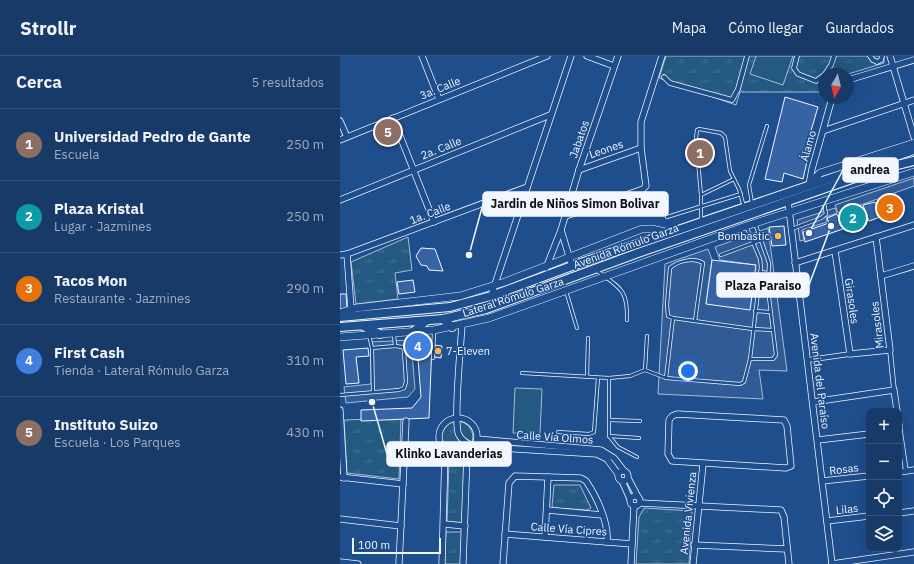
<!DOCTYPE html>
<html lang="es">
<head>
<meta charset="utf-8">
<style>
	body { margin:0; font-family:"IBM Plex Sans",sans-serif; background:#20416f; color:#f1f3f6 }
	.controls { position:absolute; right:12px; bottom:12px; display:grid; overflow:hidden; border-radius:8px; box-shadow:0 4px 16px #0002 }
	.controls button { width:36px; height:36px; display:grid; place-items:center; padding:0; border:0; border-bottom:1px solid #36547d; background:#173a69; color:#f1f3f6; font:20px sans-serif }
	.compass { position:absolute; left:478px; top:12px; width:36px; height:36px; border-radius:50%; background:#173a69; box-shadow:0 4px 16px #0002; rotate:188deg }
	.scale { position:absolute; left:12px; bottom:10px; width:89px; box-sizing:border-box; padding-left:4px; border:2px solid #f2f6ff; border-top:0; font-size:11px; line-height:14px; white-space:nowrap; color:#f2f6ff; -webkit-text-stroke:3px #1f4e8c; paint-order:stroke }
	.you { position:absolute; left:348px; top:315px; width:14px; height:14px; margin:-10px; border:3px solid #fff; border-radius:50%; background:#1a73e8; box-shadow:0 0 0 6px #1a73e833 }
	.badge { display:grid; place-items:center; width:26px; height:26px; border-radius:50%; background:#ffb74d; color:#fff; font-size:13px; font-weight:700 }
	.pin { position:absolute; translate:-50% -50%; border:2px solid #fff; box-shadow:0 1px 4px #0006 }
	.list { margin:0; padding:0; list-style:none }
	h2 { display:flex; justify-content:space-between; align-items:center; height:52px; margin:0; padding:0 16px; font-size:17px }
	h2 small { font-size:13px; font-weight:400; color:#9eadc0 }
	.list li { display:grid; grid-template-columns:26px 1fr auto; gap:12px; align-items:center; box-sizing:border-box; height:72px; padding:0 16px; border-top:1px solid #36547d }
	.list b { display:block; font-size:15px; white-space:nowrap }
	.list p { margin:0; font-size:13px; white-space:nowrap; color:#9eadc0 }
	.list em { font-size:13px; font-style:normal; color:#9eadc0 }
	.icon { flex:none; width:22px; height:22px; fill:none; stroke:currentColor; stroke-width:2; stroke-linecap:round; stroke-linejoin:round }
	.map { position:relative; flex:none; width:574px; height:508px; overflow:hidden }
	header { display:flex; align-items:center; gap:24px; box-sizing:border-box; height:56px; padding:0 20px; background:#173a69; border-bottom:1px solid #36547d }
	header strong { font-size:19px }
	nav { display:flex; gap:22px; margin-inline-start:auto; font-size:14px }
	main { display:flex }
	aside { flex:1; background:#173a69 }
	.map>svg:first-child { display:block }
</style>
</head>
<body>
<header>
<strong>Strollr</strong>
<nav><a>Mapa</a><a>Cómo llegar</a><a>Guardados</a></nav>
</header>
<main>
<aside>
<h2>Cerca<small>5 resultados</small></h2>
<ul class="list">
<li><span class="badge" style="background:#8d6e63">1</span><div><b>Universidad Pedro de Gante</b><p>Escuela</p></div><em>250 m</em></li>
<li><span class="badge" style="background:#0f9aa8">2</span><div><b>Plaza Kristal</b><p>Lugar · Jazmines</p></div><em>250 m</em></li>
<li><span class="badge" style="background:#e8710a">3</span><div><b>Tacos Mon</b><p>Restaurante · Jazmines</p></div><em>290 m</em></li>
<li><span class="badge" style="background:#3f7fe0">4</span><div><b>First Cash</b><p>Tienda · Lateral Rómulo Garza</p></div><em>310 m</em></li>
<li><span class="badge" style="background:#8d6e63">5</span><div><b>Instituto Suizo</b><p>Escuela · Los Parques</p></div><em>430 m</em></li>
</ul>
</aside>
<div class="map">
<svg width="574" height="508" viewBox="0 0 574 508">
	<defs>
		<pattern id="grass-tufts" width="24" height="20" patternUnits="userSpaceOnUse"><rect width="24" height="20" fill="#245a82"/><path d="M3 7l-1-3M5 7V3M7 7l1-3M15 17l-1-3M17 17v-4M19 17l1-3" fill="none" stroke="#447295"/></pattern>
	</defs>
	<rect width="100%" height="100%" fill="#1f4e8c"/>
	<g fill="url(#grass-tufts)" stroke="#a8bbd7">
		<path d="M326,0h218v7l-36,11h-24v18h-84l-4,13 -77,-27z"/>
		<path d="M68,181l4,33 -17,3 3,26 -42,5 -5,-42z"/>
		<path d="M61,362l-2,61 -52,-6 -3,-53z"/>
		<circle cx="117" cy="381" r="16"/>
		<path d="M109,403l17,2 -4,64 -15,-1z"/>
		<path d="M214,429h26l11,23 -4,2 -33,-2 -2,-2z"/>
		<path d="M304,452l48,3 -3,53h-53l3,-47z"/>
		<path d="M106,476h16l-1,32h-17z"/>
	</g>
	<g fill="#245a82" stroke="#a8bbd7">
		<path d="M416,0h37l-10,29 -33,-11z"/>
		<path d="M175,332l27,1 -2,45 -27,-1z"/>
	</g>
	<g fill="#305b95" stroke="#a8bbd7">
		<path d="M574,122v8l-76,27 -3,-8z"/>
		<path d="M495,152l2,5 -11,4 1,5 -25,8 2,10 -4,1 -3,-21z"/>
		<path d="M428,172l19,143 -28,-1 4,29 -105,-5 7,-130 43,-15 4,11 -6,44 50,-39 -36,-5 -5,-13z"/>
		<path d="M71,284l4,49 -7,8 -62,6 -2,-16 27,-3v-42z"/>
	</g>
	<g fill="#3563a3" stroke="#f2f6ff">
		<path d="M445,41l33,10 -8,27 3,1 -10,44 -19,-6 -2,9 -17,-3z"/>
		<path d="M552,140l3,15 -8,3 -3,-9 5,-2 -2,-6z"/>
		<path d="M535,146l5,15 -11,4 -6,-16z"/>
		<path d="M523,152l5,13 -25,7 -4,-13z"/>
		<path d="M497,158l6,15 -38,13 -2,-10 26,-9 -2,-5z"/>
		<path d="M444,170l2,19 -14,1 -3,-19z"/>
		<path d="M81,192l14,1 8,22 -14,-1 -2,-4 -6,-1 -5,-9z"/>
		<path d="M372,204l44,5 -6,45 -44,-6z"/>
		<path d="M73,224l2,12 -16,2 -2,-12z"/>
		<path d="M0,238h6l1,14 -7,1z"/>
		<path d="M92,288l-3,74 -68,3v-11l51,-2 9,-11 -4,-51z"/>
		<path d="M95,289l7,1 -1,12 -7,-1z"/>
		<path d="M28,292l1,8 -13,1 3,26 -13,1 -3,-34z"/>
	</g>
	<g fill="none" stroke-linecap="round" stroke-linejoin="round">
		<defs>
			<g id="service">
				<path d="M361,139l33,-16"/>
				<path d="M412,147l-3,-18 18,-59"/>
				<path d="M327,161l74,-23"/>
				<path d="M361,165v-26l-5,-57 1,-8 2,-1 22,4 4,4 5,34 9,18 5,18"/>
				<path d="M452,173l29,-11 5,-4 -2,-11"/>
				<path d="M381,199l40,-15"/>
				<path d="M256,214c24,18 32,19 31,50"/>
				<path d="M420,216l8,1"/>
				<path d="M226,235l11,37"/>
				<path d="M415,255l15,1"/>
				<path d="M333,262l-7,60 74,6 4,-2 6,-23 11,-92 -1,-8 -13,-31"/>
				<path d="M355,265l8,-58c-9,-6 -25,-2 -33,5l-3,37 1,11 5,2 79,11 21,1"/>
				<path d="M29,279l3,13"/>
				<path d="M93,302l1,-27"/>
				<path d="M410,303h23l3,-4 -8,-66 1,-26 -14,-40"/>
				<path d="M305,314l2,-34"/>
				<path d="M182,317l87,5"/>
				<path d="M247,321l1,-39"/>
				<path d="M33,336l-1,-44 23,-2 -1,-12"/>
				<path d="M0,339l59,-5 5,-2 2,-6 -2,-31 -1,-4 -8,-1"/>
				<path d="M269,364l31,1"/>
				<path d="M218,376l31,2 5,-2 4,-54"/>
				<path d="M269,380l9,11 19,10"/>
				<path d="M299,382l-30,-2v-58l21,-2 15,-6 21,8"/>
			</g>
			<g id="pedestrian">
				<path d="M457,0l-3,12 4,6 18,7 8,-6"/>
				<path d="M530,0l3,4 4,2 4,-2 1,-4"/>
				<path d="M485,18l6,-9 3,-9"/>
				<path d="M324,21l6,6 62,17 6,-11 9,-33"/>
				<path d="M550,294l4,40"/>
				<path d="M468,304l42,-6"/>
				<path d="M560,375l6,40"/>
			</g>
			<g id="minor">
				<path d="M82,0l17,43"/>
				<path d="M247,0l27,10"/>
				<path d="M550,0l24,81"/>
				<path d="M508,24l66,-20"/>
				<path d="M53,62l41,104"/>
				<path d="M0,65l7,16"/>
				<path d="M483,75l91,-31"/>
				<path d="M0,84l207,-84"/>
				<path d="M239,114l62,-22"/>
				<path d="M469,129l3,-16 20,-71"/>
				<path d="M0,144l210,-85"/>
				<path d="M448,145l44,363"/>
				<path d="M226,160l77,-27 3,-3 -5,-38v-26l21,-66"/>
				<path d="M221,174l11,36"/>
				<path d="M495,195l15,103 40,-4 -14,-113"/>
				<path d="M7,198l4,55"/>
				<path d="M0,199l7,-1 180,-67"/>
				<path d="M455,207l119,-38"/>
				<path d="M206,212l15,-38 18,-60 39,-114"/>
				<path d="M541,220l33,-10"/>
				<path d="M151,240l80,-240"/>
				<path d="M122,269c-1,17 -9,100 -3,110 5,9 14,11 23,12l115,7 10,5 11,15"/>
				<path d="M473,346l81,-12 3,21"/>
				<path d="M0,354l4,68"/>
				<path d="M337,358l107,6 3,6 4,40 -5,2 -114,-7 -4,-7 1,-34 3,-4z"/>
				<circle cx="118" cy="381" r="19"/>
				<path d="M559,369v6"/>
				<path d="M137,383l124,11 13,8 10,13"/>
				<path d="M478,384l51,-6"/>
				<circle cx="283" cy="420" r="5"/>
				<path d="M559,416l15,-2"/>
				<path d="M0,421l63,7"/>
				<path d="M288,422l10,19"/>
				<path d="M282,425l8,18"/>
				<path d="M482,425l47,-5"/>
				<circle cx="295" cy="445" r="5"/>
				<path d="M300,447l141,7 3,7 5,47"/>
				<path d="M207,454l55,5"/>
				<path d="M559,457l15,-2"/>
				<path d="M0,463l61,7"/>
				<path d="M487,465l42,-5"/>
				<path d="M104,468l21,2"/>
				<path d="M165,478l127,10"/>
				<path d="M205,481l3,-60"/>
				<path d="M354,489l93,4"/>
				<path d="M0,506l18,2"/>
				<path d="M59,508l7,-143"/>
				<path d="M102,508l3,-112"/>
				<path d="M123,508l4,-110"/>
				<path d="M163,508l6,-81 6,-7 66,2 5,3c11,16 23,42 21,61"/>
				<path d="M291,508l3,-58"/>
				<path d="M353,508l10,-100"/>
				<path d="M492,508l82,-12"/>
			</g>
			<g id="tertiary">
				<path d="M470,128l10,-11 94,-30"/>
				<path d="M0,257l16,-5 104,-12 45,-14 137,-53h10l18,4"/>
				<path d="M0,281l94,-7 55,-12 257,-92 168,-54"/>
			</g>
			<g id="primary">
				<path d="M0,261l110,-10 41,-11 81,-30 342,-116"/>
				<path d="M103,263l9,8"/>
				<path d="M23,270l17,8"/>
				<path d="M0,271l103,-8 43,-10 152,-56 243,-84 33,-8"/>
				<path d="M73,276l13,-11"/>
			</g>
		</defs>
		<use href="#service" stroke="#f2f6ff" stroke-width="4"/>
		<use href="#pedestrian" stroke="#f2f6ff" stroke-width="5.5"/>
		<use href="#minor" stroke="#f2f6ff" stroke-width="7"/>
		<use href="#tertiary" stroke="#f2f6ff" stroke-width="8"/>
		<use href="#primary" stroke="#f2f6ff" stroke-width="10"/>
		<use href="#service" stroke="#1f4e8c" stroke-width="2.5"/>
		<use href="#pedestrian" stroke="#1f4e8c" stroke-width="4"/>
		<use href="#minor" stroke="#1f4e8c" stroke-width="5.5"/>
		<use href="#tertiary" stroke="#1f4e8c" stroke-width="7"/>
		<use href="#primary" stroke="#1f4e8c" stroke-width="8"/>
	</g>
	<g fill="#ffb74d" stroke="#1f4e8c" stroke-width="1.5">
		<circle cx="438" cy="180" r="4"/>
		<circle cx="98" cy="295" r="4"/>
	</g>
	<g text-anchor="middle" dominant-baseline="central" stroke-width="3" stroke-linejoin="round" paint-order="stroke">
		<g font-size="11" fill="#f2f6ff" stroke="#1f4e8c">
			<text transform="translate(100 32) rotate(-22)">3a. Calle</text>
			<text transform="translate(239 83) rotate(-71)">Jabatos</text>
			<text transform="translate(468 90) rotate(-74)">Álamo</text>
			<text transform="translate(101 92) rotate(-22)">2a. Calle</text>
			<text transform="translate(266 93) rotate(-19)">Leones</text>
			<text transform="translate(90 157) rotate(-21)">1a. Calle</text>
			<text transform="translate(286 190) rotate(-20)">Avenida Rómulo Garza</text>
			<text transform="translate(173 241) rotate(-18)">Lateral Rómulo Garza</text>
			<text transform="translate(512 245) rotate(82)">Girasoles</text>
			<text transform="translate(537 269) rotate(-97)">Mirasoles</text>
			<text transform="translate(480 325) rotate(83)">Avenida del Paraíso</text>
			<text transform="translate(215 381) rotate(4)">Calle Vía Olmos</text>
			<text transform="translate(504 413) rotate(-7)">Rosas</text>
			<text transform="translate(507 453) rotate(-6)">Lilas</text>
			<text transform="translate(348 457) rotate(-84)">Avenida Vivienza</text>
			<text transform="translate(229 473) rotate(4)">Calle Vía Cipres</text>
		</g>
		<g font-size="11" fill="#f2f6ff" stroke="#1f4e8c" text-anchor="end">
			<text x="430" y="180">Bombastic</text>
			<text x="106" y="295" text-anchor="start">7-Eleven</text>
		</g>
	</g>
	<path fill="none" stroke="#f2f6ff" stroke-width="1.5" d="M469 177L503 114M129 199L143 148M491 170L469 229M32 346L47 398"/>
	<g fill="#f2f6ff" stroke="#1f4e8c" stroke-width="1.5">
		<circle cx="469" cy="177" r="4"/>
		<circle cx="129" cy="199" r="4"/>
		<circle cx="491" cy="170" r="4"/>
		<circle cx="32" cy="346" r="4"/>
	</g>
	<g fill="#f2f6ff" stroke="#f2f6ff" stroke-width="1.5">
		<rect x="503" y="102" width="55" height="24" rx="4"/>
		<rect x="143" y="136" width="185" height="24" rx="4"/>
		<rect x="377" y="217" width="92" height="24" rx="4"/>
		<rect x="47" y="386" width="124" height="24" rx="4"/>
	</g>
	<g font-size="12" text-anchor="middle" font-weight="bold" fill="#111">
		<text x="530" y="118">andrea</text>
		<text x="235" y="152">Jardin de Niños Simon Bolivar</text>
		<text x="423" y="234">Plaza Paraiso</text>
		<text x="109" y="402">Klinko Lavanderias</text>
	</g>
</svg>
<div class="controls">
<button>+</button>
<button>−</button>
<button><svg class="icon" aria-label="locate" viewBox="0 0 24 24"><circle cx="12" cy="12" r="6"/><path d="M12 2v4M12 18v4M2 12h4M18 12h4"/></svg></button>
<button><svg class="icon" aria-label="layers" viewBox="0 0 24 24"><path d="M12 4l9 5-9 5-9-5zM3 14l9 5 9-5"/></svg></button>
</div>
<svg class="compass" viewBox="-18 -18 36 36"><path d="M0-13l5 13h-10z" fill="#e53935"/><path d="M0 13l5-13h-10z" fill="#9eadc0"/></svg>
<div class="scale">100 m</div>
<div class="you"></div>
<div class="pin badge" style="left:360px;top:97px;background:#8d6e63">1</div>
<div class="pin badge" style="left:513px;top:162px;background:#0f9aa8">2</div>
<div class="pin badge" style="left:550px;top:152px;background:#e8710a">3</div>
<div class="pin badge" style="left:78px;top:290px;background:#3f7fe0">4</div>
<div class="pin badge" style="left:48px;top:76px;background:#8d6e63">5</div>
</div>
</main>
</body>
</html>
